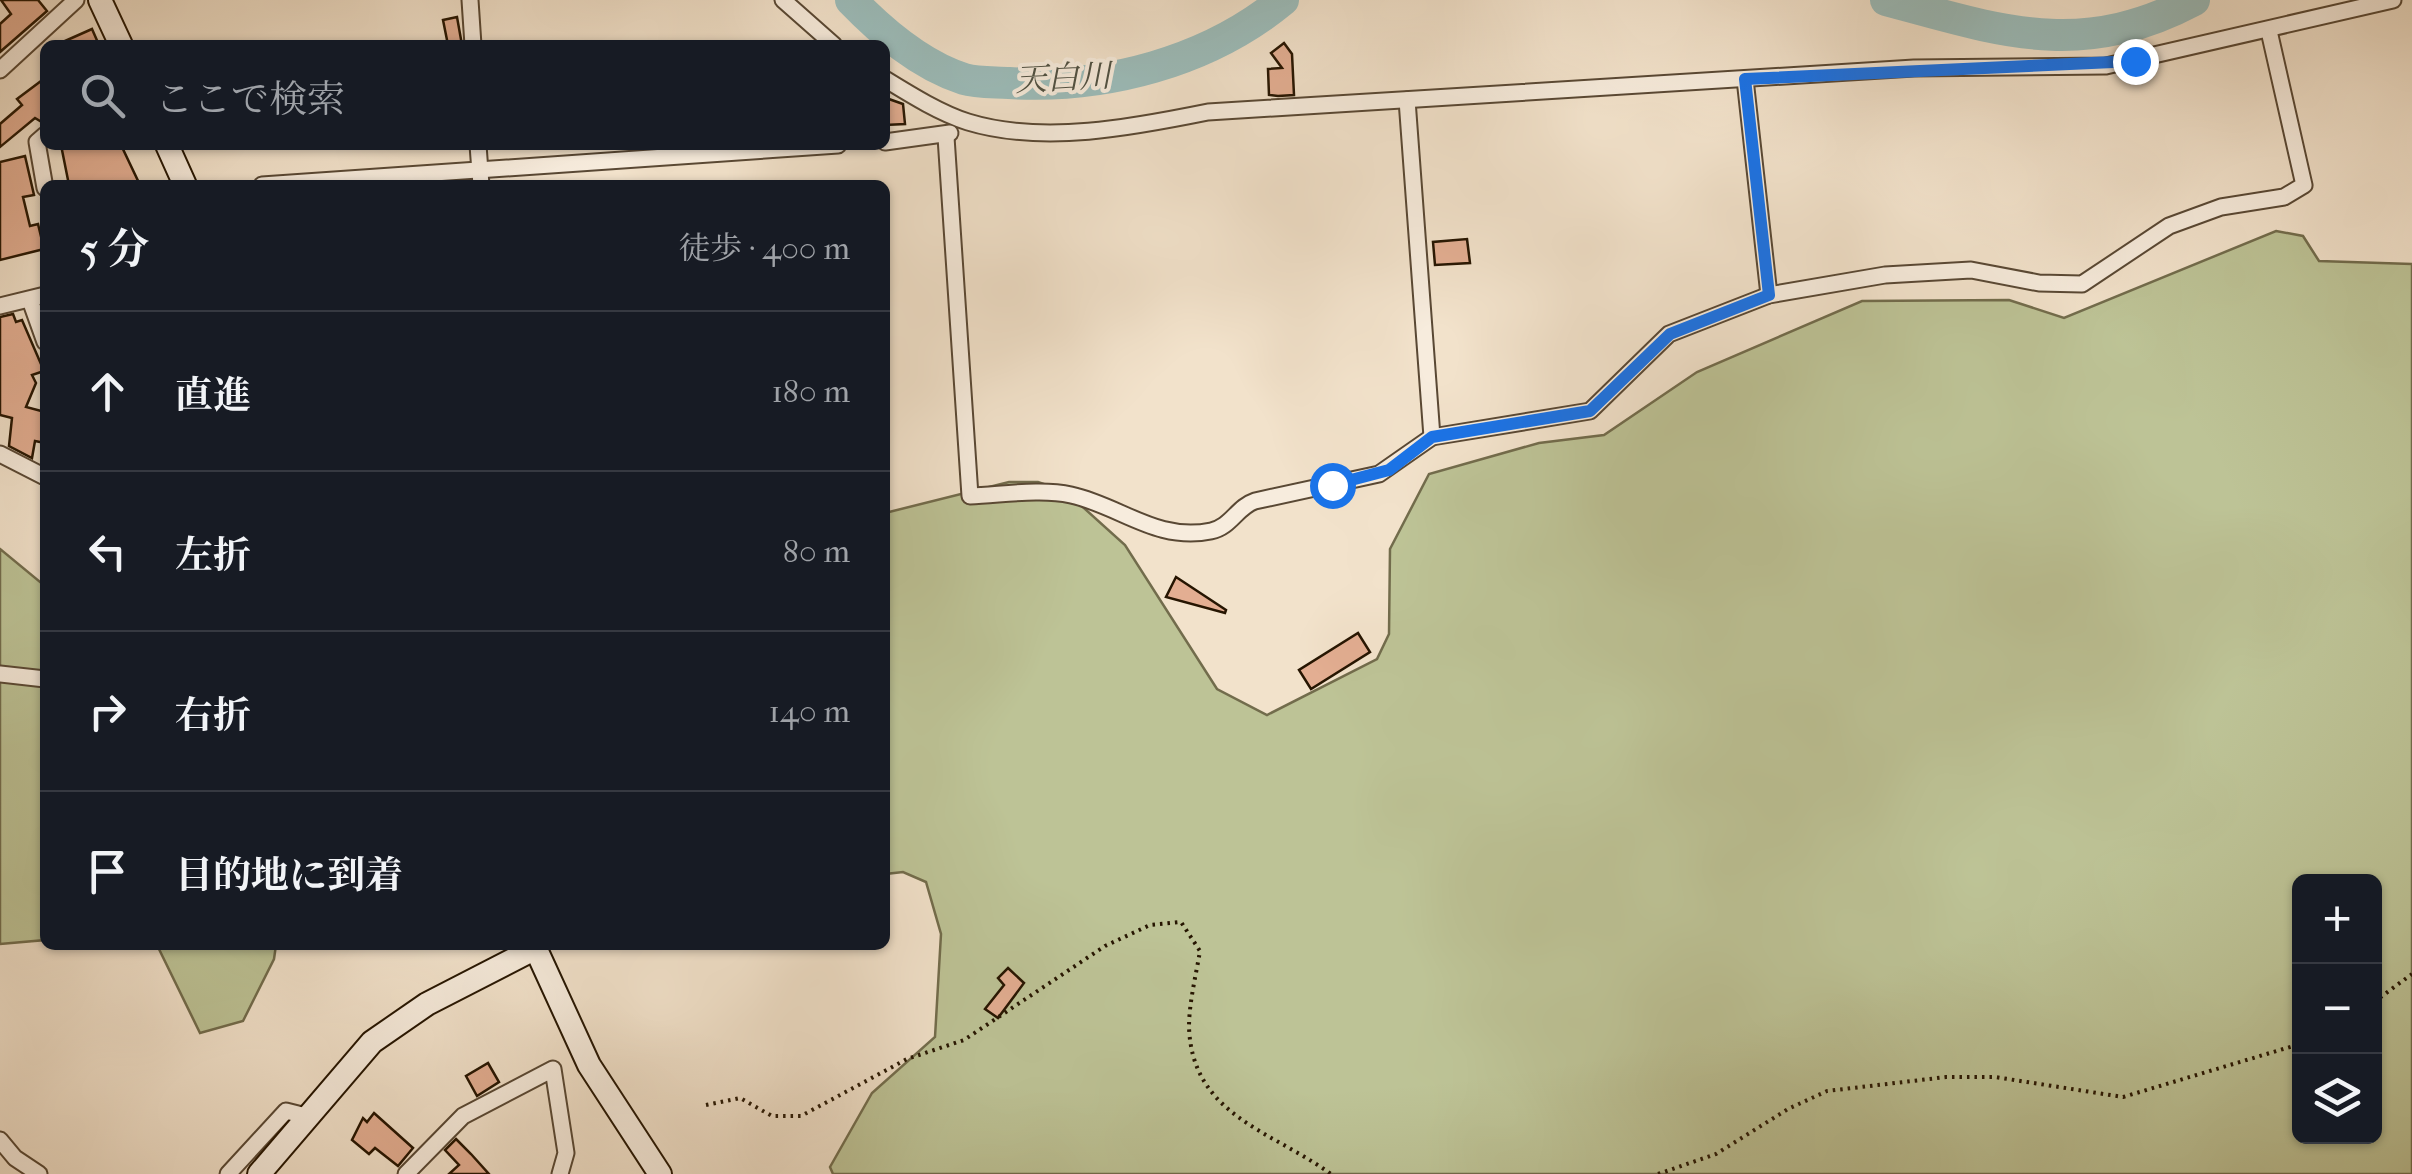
<!DOCTYPE html>
<html lang="ja">
<head>
<meta charset="utf-8">
<style>
	body { margin:0; font-family:"IM FELL French Canon","Noto Serif JP",serif; background:#20242c; color:#f1f3f6 }
	.controls { position:absolute; right:30px; bottom:30px; display:grid; overflow:hidden; border-radius:15px; box-shadow:0 2px 8px #0004 }
	.controls button { width:90px; height:90px; display:grid; place-items:center; padding:0; border:0; border-bottom:2px solid #363941; background:#171b24; color:#f1f3f6; font:50px sans-serif }
	.stop { position:absolute; width:30px; height:30px; margin:-22px; border:8px solid #1a73e8; border-radius:50%; background:#fff }
	.stop.end { background:#1a73e8; border-color:#fff; box-shadow:0 2px 10px #0008 }
	.list { margin:0; padding:0; list-style:none }
	h2 { display:flex; justify-content:space-between; align-items:center; height:130px; margin:0; padding:0 40px; font-size:42px }
	h2 small { font-size:32px; font-weight:400; color:#9ea1a6 }
	.list li { display:grid; grid-template-columns:65px 1fr auto; gap:30px; align-items:center; box-sizing:border-box; height:160px; padding:0 40px; border-top:2px solid #363941 }
	.list b { display:block; font-size:38px; white-space:nowrap }
	.list em { font-size:32px; font-style:normal; color:#9ea1a6 }
	.icon { flex:none; width:55px; height:55px; fill:none; stroke:currentColor; stroke-width:2; stroke-linecap:round; stroke-linejoin:round }
	.map { position:relative; flex:none; width:2412px; height:1174px; overflow:hidden }
	.search { position:absolute; background:#171b24; box-shadow:0 2px 8px #0004; left:40px; top:40px; width:850px; height:110px; display:flex; align-items:center; gap:25px; box-sizing:border-box; padding:0 35px; border-radius:15px; color:#9ea1a6; font-size:38px }
	.panel { position:absolute; background:#171b24; box-shadow:0 2px 8px #0004; left:40px; top:180px; width:850px; height:770px; border-radius:15px }
	.map>svg:first-child { display:block }
</style>
</head>
<body>
<div class="map">
<svg width="2412" height="1174" viewBox="0 0 2412 1174">
	<rect width="100%" height="100%" fill="#f2e2cb"/>
	<filter id="stains"><feTurbulence type="fractalNoise" baseFrequency=".002" numOctaves="4"/><feColorMatrix values="0 0 0 0 .2 0 0 0 0 .09 0 0 0 0 .02 0 0 0 .5 -.17"/></filter>
	<radialGradient id="worn" r=".72"><stop offset=".6" stop-color="#630" stop-opacity="0"/><stop offset="1" stop-color="#630" stop-opacity=".3"/></radialGradient>
	<g fill="#bdc396" stroke="#726c4c" stroke-width="2.5" fill-rule="evenodd">
		<path d="M2276,231l27,5 16,25 93,3v910h-1579l-3,-7 42,-74 63,-56 6,-103 -15,-52 -23,-10 -18,2v-361l124,-31h29l27,9 60,54 92,144 50,26 110,-56 12,-25 1,-85 39,-75 110,-31 65,-8 93,-63 165,-71 147,-1 55,18zM2300,882h74v254h-74z"/>
		<path d="M0,549l45,37v354l-45,4z"/>
		<path d="M157,945h119l-2,14 -31,62 -43,12z"/>
	</g>
	<g fill="none" stroke-linecap="round" stroke-linejoin="round">
		<g stroke="#9cbdbb" stroke-width="32">
			<path d="M851,0c31,32 69,65 113,79 13,4 31,3 45,4 96,6 199,-21 274,-83"/>
			<path d="M1886,0c115,31 195,60 308,0"/>
		</g>
	</g>
	<g fill="#e3ae92" stroke="#261501" stroke-width="2.5">
		<path d="M1,0h37l9,11 -47,41v-28l11,-10z"/>
		<path d="M457,17l5,28h-14l-5,-25z"/>
		<path d="M92,29l7,16h-43z"/>
		<path d="M1284,43l8,11 2,41 -16,1 -9,-1 -1,-26 14,-1 -11,-15z"/>
		<path d="M45,78v46l-10,-6 -35,29v-23l22,-19 -5,-6z"/>
		<path d="M886,98l17,6 2,20 -20,1z"/>
		<path d="M61,145h60l19,40h-71z"/>
		<path d="M25,156l9,39 -11,2 7,29 8,-2 6,25 -44,11v-98z"/>
		<path d="M1467,239l3,24 -35,2 -2,-23z"/>
		<path d="M13,314l3,8 6,-2 22,51 -12,4 4,8 -10,24 19,5v31l-10,-2 -3,17 -23,-12 3,-28 -12,-3v-98z"/>
		<path d="M1176,577l50,33 -1,3 -59,-16z"/>
		<path d="M1358,633l12,19 -59,37 -12,-19z"/>
		<path d="M1008,968l16,15 -26,35 -13,-9 19,-24 -6,-7z"/>
		<path d="M488,1063l11,19 -22,14 -11,-20z"/>
		<path d="M374,1113l39,35 -15,18 -23,-18 -6,6 -17,-14 11,-22 4,4z"/>
		<path d="M456,1139l15,15 18,20h-40l10,-9 -14,-15z"/>
	</g>
	<g fill="none" stroke-linecap="round" stroke-linejoin="round">
		<defs>
			<g id="street">
				<path d="M470,0l3,45"/>
				<path d="M783,0l51,45"/>
				<path d="M0,70l76,-70"/>
				<path d="M885,79c26,16 55,34 83,43 75,23 166,5 240,-10l706,-44 192,-2 287,-66"/>
				<path d="M1745,79l24,216"/>
				<path d="M1407,100l25,337"/>
				<path d="M45,135l-8,7 8,46"/>
				<path d="M946,137l24,359c31,-1 71,-8 101,-1 50,11 85,47 140,36 20,-4 26,-24 44,-30l124,-27 53,-37 158,-26 79,-77 100,-39 116,-20 86,-5 68,13 43,1 87,-58 52,-19 63,-10 20,-12 -35,-154"/>
				<path d="M885,142l65,-9"/>
				<path d="M478,145l3,40"/>
				<path d="M262,185l576,-40"/>
				<path d="M30,300l15,42"/>
				<path d="M0,306l45,-11"/>
				<path d="M0,454l45,23"/>
				<path d="M0,674l45,5"/>
				<path d="M0,1140l15,18 24,16"/>
				<path d="M228,1174l58,-63 20,5"/>
				<path d="M406,1174l57,-58 90,-47 13,84 -6,21"/>
			</g>
			<g id="secondary">
				<path d="M100,0l21,45"/>
				<path d="M167,145l18,40"/>
				<path d="M534,945l55,120 71,109"/>
				<path d="M259,1174l113,-132 55,-38 109,-56"/>
			</g>
		</defs>
		<use href="#street" stroke="#594834" stroke-width="19"/>
		<use href="#secondary" stroke="#261501" stroke-width="26"/>
		<g stroke="#261501" stroke-width="4" stroke-dasharray="2.5 5" stroke-linecap="butt">
			<path d="M2374,1002l38,-28"/>
			<path d="M706,1105l34,-7 32,18h29l106,-57 57,-19 141,-94 45,-21 31,-3 19,29c-4,24 -11,52 -11,76 3,88 81,103 142,147"/>
			<path d="M1658,1174l58,-20 72,-45 39,-18 119,-14h49l128,20 177,-53"/>
		</g>
		<use href="#street" stroke="#f7ecdd" stroke-width="15"/>
		<use href="#secondary" stroke="#f7ecdd" stroke-width="22"/>
	</g>
	<g fill="none" stroke-linecap="round" stroke-linejoin="round">
		<path stroke="#1a73e8" stroke-width="12" d="M1332,485l57,-15 43,-33 158,-26 80,-77 99,-39 -24,-216 390,-18"/>
	</g>
	<g text-anchor="middle" dominant-baseline="central" stroke-width="8" stroke-linejoin="round" paint-order="stroke">
		<g font-size="32" font-style="italic" fill="#4f5042" stroke="#f7ecdd">
			<text transform="translate(1063 78) rotate(-3)">天白川</text>
		</g>
	</g>
	<rect width="100%" height="100%" filter="url(#stains)"/>
	<rect width="100%" height="100%" fill="url(#worn)"/>
</svg>
<div class="controls">
<button>+</button>
<button>−</button>
<button><svg class="icon" aria-label="layers" viewBox="0 0 24 24"><path d="M12 4l9 5-9 5-9-5zM3 14l9 5 9-5"/></svg></button>
</div>
<div class="stop" style="left:1332px;top:485px"></div>
<div class="stop end" style="left:2135px;top:61px"></div>
<div class="search"><svg class="icon" aria-label="search" viewBox="0 0 24 24"><circle cx="10" cy="10" r="6"/><path d="M15 15l6 6"/></svg>ここで検索</div>
<section class="panel">
<h2>5 分<small>徒歩 · 400 m</small></h2>
<ul class="list">
<li><svg class="icon" aria-label="ahead" viewBox="0 0 24 24"><path d="M12 20V5M6 11l6-6 6 6"/></svg><div><b>直進</b></div><em>180 m</em></li>
<li><svg class="icon" aria-label="left" viewBox="0 0 24 24"><path d="M17 20v-9H6M10 6l-5 5 5 5"/></svg><div><b>左折</b></div><em>80 m</em></li>
<li><svg class="icon" aria-label="right" viewBox="0 0 24 24"><path d="M7 20v-9h11M14 6l5 5-5 5"/></svg><div><b>右折</b></div><em>140 m</em></li>
<li><svg class="icon" aria-label="arrive" viewBox="0 0 24 24"><path d="M6 21V4h12l-3 4 3 4H6"/></svg><div><b>目的地に到着</b></div></li>
</ul>
</section>
</div>
</body>
</html>
